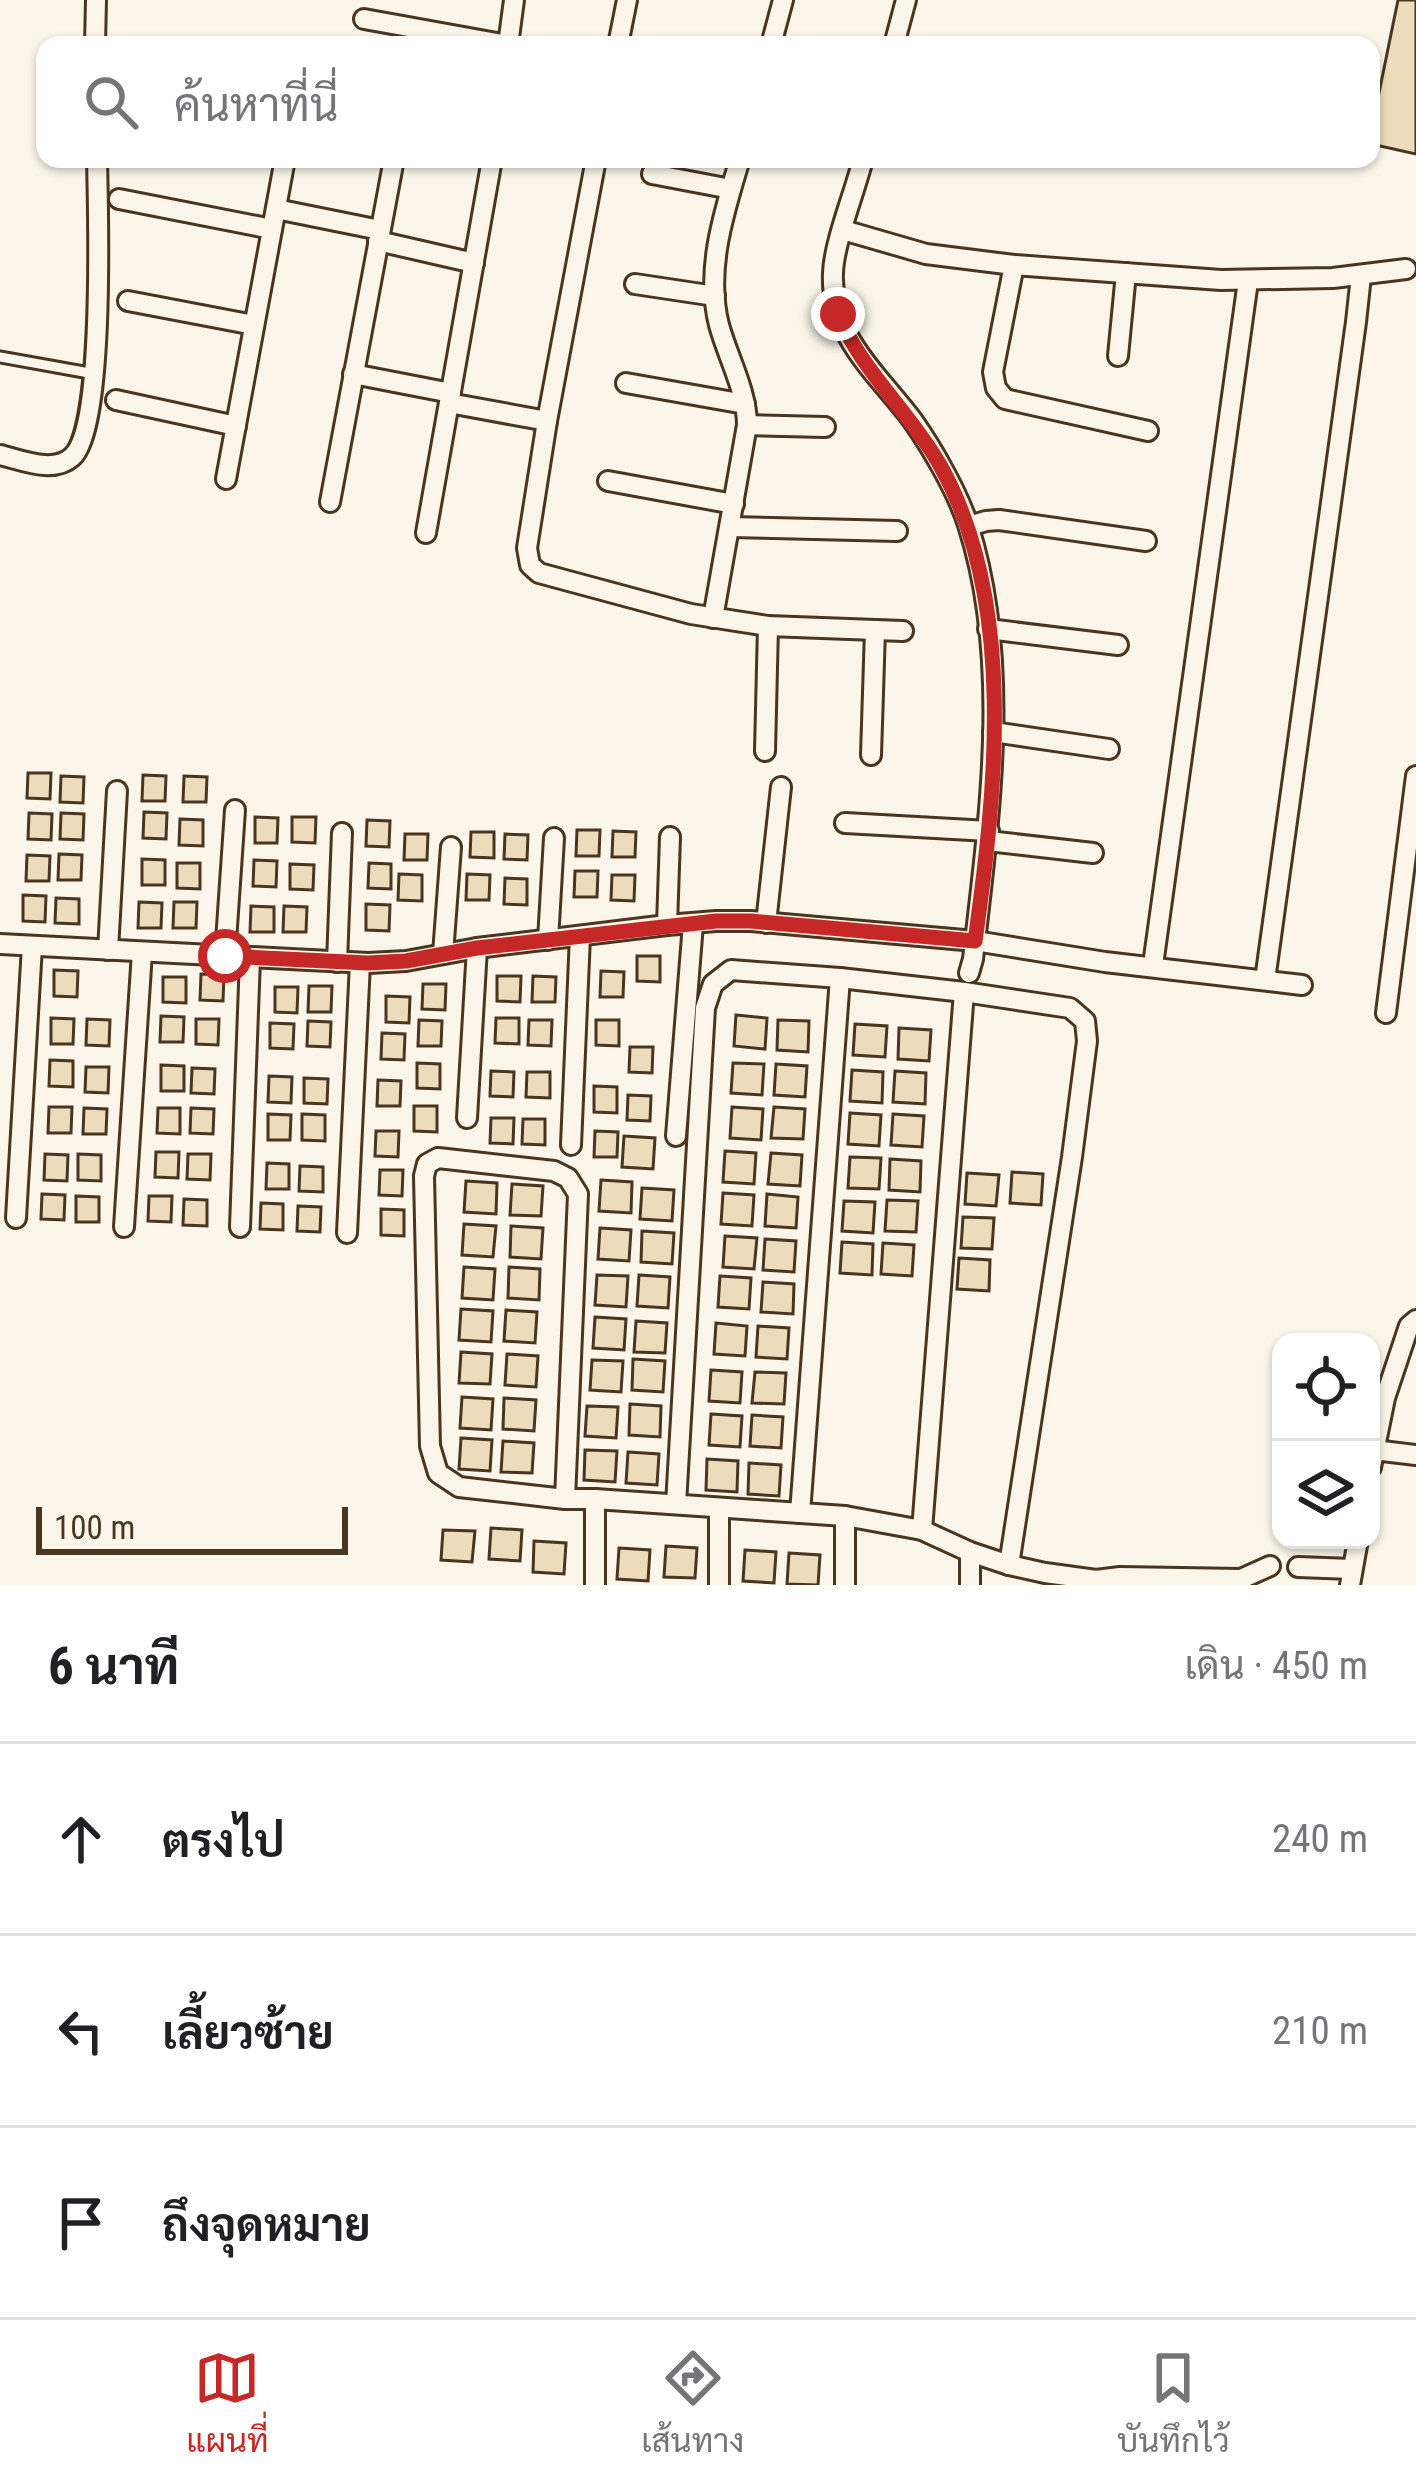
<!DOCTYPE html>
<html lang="th">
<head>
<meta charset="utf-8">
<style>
	body { margin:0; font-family:"Roboto Condensed",Sarabun,sans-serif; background:#f6f6f6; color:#202124 }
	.controls { position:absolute; right:36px; bottom:36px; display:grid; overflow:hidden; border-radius:24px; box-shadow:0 3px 9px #0004 }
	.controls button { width:108px; height:108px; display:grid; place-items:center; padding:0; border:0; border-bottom:3px solid #e0e0e0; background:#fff; color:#202124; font:60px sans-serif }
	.scale { position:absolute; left:36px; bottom:30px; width:312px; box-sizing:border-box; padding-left:12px; border:6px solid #4a3520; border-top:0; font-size:33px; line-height:42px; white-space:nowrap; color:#4a3520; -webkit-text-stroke:9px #fbf6e9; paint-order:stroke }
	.stop { position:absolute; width:36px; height:36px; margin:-27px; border:9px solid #c62828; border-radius:50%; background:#fff }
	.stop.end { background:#c62828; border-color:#fff; box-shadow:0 3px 12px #0008 }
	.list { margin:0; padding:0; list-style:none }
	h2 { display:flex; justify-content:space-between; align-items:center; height:156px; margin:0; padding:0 48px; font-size:51px }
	h2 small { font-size:39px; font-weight:400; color:#757577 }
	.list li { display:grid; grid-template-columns:78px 1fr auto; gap:36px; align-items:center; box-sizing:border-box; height:192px; padding:0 48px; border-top:3px solid #e0e0e0 }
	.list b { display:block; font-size:45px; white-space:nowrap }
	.list em { font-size:39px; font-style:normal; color:#757577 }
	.icon { flex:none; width:66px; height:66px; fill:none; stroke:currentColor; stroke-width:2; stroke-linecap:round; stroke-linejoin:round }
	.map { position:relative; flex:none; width:1416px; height:1585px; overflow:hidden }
	.search { position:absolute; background:#fff; box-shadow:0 3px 9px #0004; left:36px; right:36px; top:36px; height:132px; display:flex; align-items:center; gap:30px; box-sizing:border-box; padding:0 42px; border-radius:24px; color:#757577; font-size:45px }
	.sheet { height:732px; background:#fff }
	nav { display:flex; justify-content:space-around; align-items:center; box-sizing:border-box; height:168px; border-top:3px solid #e0e0e0; background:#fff; font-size:33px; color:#757577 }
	nav a { display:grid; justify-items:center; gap:6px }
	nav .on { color:#c62828 }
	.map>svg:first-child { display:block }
</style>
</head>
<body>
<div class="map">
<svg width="1416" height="1585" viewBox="0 0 1416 1585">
	<rect width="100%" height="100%" fill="#fbf6e9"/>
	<g fill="#ecdcbc" stroke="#4a3520" stroke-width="3">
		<path d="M1398,0h18v154l-45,-10v-12z"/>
		<path d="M28,773h23l-1,26 -23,-1z"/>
		<path d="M143,775l23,1 -1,25h-23z"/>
		<path d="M61,776l23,1 -1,26 -23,-1z"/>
		<path d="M184,776l23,1 -1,25h-23z"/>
		<path d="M144,812l23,1 -1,26 -23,-1z"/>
		<path d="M29,813l23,1 -1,26 -23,-1z"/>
		<path d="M61,813l23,1 -1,26 -23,-1z"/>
		<path d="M255,817l23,1 -1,25h-22z"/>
		<path d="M292,817h24l-1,26 -23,-1z"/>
		<path d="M180,819l23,1v26l-24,-1z"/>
		<path d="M367,820l23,1 -1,26 -23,-1z"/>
		<path d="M577,830h23l-1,26h-23z"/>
		<path d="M613,831l23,1 -1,25h-23z"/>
		<path d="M471,832h23v26l-24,-1z"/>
		<path d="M405,834h23l-1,26h-23z"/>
		<path d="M505,834l23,1 -1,25 -23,-1z"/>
		<path d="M59,854l23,1 -1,25h-23z"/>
		<path d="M27,855l23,1 -1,25h-23z"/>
		<path d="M142,859l23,1v25h-23z"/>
		<path d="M254,860l23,1 -1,26 -23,-1z"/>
		<path d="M177,863h23v26l-23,-1z"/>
		<path d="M369,863l22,1v25l-23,-1z"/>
		<path d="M290,864l24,1 -1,25 -23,-1z"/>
		<path d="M575,871h23l-1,26h-23z"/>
		<path d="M399,874l23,1v26l-24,-1z"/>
		<path d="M467,874l23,1 -1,25h-23z"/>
		<path d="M612,875h23l-1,26 -23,-1z"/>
		<path d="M505,878l22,1v26l-23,-1z"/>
		<path d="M23,895l23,1 -1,26 -22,-1z"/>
		<path d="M56,898l23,1v25l-24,-1z"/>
		<path d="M139,902l23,1 -1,25h-23z"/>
		<path d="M174,902h23l-1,26h-23z"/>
		<path d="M366,904l24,1 -1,26 -23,-1z"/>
		<path d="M251,906l23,1v25h-24z"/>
		<path d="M284,906l23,1 -1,25h-23z"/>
		<path d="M637,956h23v26l-23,-1z"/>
		<path d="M54,970l24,1 -1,26 -23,-1z"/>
		<path d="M601,971l23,1 -1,25h-23z"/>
		<path d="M201,974l23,1 -1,26 -23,-1z"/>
		<path d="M497,976h24l-1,26 -23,-1z"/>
		<path d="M533,976l23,1 -1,25h-23z"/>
		<path d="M163,977h23v26l-23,-1z"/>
		<path d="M423,984h23l-1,26 -23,-1z"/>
		<path d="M309,986h23l-1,26h-23z"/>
		<path d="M275,987h23l-1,26 -22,-1z"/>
		<path d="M386,996l24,1 -1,26 -23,-1z"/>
		<path d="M736,1015l31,3 -2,31 -31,-3z"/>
		<path d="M161,1016l23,1 -1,25h-23z"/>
		<path d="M51,1018l23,1 -1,25h-22z"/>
		<path d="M496,1018h23v26l-24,-1z"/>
		<path d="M87,1019l23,1 -1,26 -23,-1z"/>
		<path d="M196,1019h23l-1,26 -22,-1z"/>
		<path d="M419,1020l23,1 -1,25h-23z"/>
		<path d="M529,1020h23l-1,26 -23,-1z"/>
		<path d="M596,1020h23v26l-23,-1z"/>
		<path d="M778,1020l31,1 -1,31 -31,-2z"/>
		<path d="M308,1021l23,1 -1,25 -23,-1z"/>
		<path d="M270,1023l24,1 -1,25 -23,-1z"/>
		<path d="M855,1024l32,2 -2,31 -32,-2z"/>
		<path d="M899,1028l32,2 -2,31 -31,-2z"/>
		<path d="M382,1033l23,1 -1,26 -23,-1z"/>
		<path d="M630,1047h23l-1,26 -23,-1z"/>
		<path d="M50,1060l23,1v26l-24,-1z"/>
		<path d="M417,1063l23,1v25l-23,-1z"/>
		<path d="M733,1063l31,1 -2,31 -31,-2z"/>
		<path d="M776,1064l31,2 -2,31 -31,-2z"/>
		<path d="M161,1065l23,1v25h-23z"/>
		<path d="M86,1067h23l-1,26 -23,-1z"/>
		<path d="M192,1068l23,1 -1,25 -23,-1z"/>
		<path d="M852,1070l31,2 -1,31 -32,-2z"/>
		<path d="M491,1071l23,1 -1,25 -23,-1z"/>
		<path d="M895,1071l31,2 -1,31 -32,-2z"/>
		<path d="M527,1072h23v26l-24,-1z"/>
		<path d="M269,1076l23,1 -1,26 -23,-1z"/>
		<path d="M304,1078l24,1 -1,25 -23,-1z"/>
		<path d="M378,1080l23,1 -1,25h-23z"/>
		<path d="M594,1086l23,1v26l-23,-1z"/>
		<path d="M628,1095l23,1 -1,25 -23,-1z"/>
		<path d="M414,1106h23v26l-23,-1z"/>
		<path d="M49,1107h23l-1,26h-23z"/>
		<path d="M732,1107l31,2 -2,31 -31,-2z"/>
		<path d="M774,1107l31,2 -2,30 -32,-1z"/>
		<path d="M84,1108l23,1 -1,25h-23z"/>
		<path d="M158,1108h22v26l-23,-1z"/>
		<path d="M191,1108l23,1 -1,25 -23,-1z"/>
		<path d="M850,1113l31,2 -2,31 -31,-2z"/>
		<path d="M268,1114l23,1 -1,25h-22z"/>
		<path d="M302,1114l23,1v26l-23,-1z"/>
		<path d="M893,1114l31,2 -2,31 -31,-2z"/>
		<path d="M491,1118h23l-1,26 -23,-1z"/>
		<path d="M523,1119h22v26l-23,-1z"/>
		<path d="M376,1131h23l-1,26 -23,-1z"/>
		<path d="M595,1131l23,1 -1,25h-23z"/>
		<path d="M624,1136l31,2 -2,31 -31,-2z"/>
		<path d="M725,1151l31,2 -2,31 -31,-2z"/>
		<path d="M156,1152h23l-1,26 -23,-1z"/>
		<path d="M771,1153l31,2 -2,31 -32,-2z"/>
		<path d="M45,1154l23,1 -1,26 -23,-1z"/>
		<path d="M78,1154l23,1v26l-23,-1z"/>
		<path d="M188,1154h23l-1,26 -23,-1z"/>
		<path d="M850,1157l31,1 -2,31 -31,-1z"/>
		<path d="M890,1159l31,2 -1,31 -31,-2z"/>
		<path d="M267,1163l22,1v25h-23z"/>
		<path d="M300,1166l23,1v25l-24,-1z"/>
		<path d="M380,1170h23l-1,26 -23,-1z"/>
		<path d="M1012,1172l31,2 -2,31 -31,-2z"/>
		<path d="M967,1173l32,2 -3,31 -31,-2z"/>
		<path d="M601,1180l31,2 -1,31 -32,-2z"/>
		<path d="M466,1181l31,2 -1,31 -32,-2z"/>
		<path d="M512,1184l31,2 -2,30 -31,-1z"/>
		<path d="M642,1188l32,2 -2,31 -32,-2z"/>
		<path d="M723,1193l31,2 -2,31 -31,-2z"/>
		<path d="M42,1194l23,1 -1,25 -23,-1z"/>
		<path d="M767,1194l31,3 -2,31 -31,-2z"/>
		<path d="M76,1196l23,1v25h-23z"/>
		<path d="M149,1196h23l-1,26 -23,-1z"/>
		<path d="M184,1199l23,1v26l-24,-1z"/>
		<path d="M887,1200l31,1 -2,31 -31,-1z"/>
		<path d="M844,1201l31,1 -2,31 -31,-2z"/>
		<path d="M261,1203l22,1v26l-23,-1z"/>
		<path d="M298,1206l23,1 -1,25 -23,-1z"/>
		<path d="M381,1209l23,1v26l-23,-1z"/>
		<path d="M963,1217l31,1 -2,31 -31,-1z"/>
		<path d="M464,1224l32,2 -3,31 -31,-2z"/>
		<path d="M511,1226l32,2 -2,31 -31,-2z"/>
		<path d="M600,1228l31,2 -2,31 -31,-2z"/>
		<path d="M642,1231l32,2 -2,31 -31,-2z"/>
		<path d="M725,1236l32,2 -3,31 -31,-2z"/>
		<path d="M765,1239l31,2 -2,31 -31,-2z"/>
		<path d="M842,1242l31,2 -1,31 -32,-2z"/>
		<path d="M883,1243l31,2 -2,31 -31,-2z"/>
		<path d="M959,1258l31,2 -1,31 -32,-2z"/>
		<path d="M464,1267l31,2 -2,31 -31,-2z"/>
		<path d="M509,1267l31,2 -1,31 -31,-2z"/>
		<path d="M597,1275l31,1 -2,31 -31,-2z"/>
		<path d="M639,1275l31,2 -2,31 -31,-2z"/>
		<path d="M720,1276l31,2 -2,31 -31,-2z"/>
		<path d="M763,1282l31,2 -1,30 -32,-2z"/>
		<path d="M461,1309l32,2 -2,31 -32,-2z"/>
		<path d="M506,1310l31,2 -2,31 -31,-2z"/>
		<path d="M595,1317l31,2 -2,31 -31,-2z"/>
		<path d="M636,1321l31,2 -2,30 -31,-1z"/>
		<path d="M716,1323l31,3 -2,30 -31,-2z"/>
		<path d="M758,1326l31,2 -2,31 -31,-2z"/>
		<path d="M461,1352l31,2 -2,30 -31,-1z"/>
		<path d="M507,1354l31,2 -2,31 -31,-2z"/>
		<path d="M633,1359l32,2 -2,31 -31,-2z"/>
		<path d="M592,1360l31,1 -2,31 -31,-2z"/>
		<path d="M711,1370l31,2 -2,31 -31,-2z"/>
		<path d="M755,1372l31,1 -2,31 -32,-1z"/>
		<path d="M462,1397l31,2 -2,31 -31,-2z"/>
		<path d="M504,1398l32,2 -2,31 -31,-2z"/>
		<path d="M630,1404l31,2 -1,31 -31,-2z"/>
		<path d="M587,1406l31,1 -2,31 -31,-2z"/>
		<path d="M711,1414l31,2 -2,31 -31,-2z"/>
		<path d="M752,1415l31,2 -2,31 -31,-2z"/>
		<path d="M461,1438l31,2 -2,31 -31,-2z"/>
		<path d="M503,1441l31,2 -2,30 -31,-1z"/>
		<path d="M585,1450l32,1 -2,31 -31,-2z"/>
		<path d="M628,1452l31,2 -2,31 -31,-2z"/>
		<path d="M707,1459l31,2 -1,31 -31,-2z"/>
		<path d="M749,1463l32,2 -2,31 -31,-2z"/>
		<path d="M491,1528l31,2 -2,31 -31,-2z"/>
		<path d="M443,1530l32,1 -3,31 -31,-2z"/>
		<path d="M534,1541l32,2 -2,31 -31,-2z"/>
		<path d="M666,1546l31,2 -2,30 -31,-1z"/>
		<path d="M619,1548l31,2 -2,31 -31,-2z"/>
		<path d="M745,1550l31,2 -2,31 -31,-2z"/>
		<path d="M789,1553l31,2 -2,30 -31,-1z"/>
	</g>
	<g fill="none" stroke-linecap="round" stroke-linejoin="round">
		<defs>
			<path id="lane" d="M0,357l95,17"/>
			<g id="street">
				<path d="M364,19l144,26"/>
				<path d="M95,45l1,-45"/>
				<path d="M508,45l6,-45"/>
				<path d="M618,45l9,-45"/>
				<path d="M771,45l12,-45"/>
				<path d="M894,45l12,-45"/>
				<path d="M596,159l-49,262 -20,127 3,17 9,8 152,41 77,12 135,5"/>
				<path d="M863,159c-8,33 -29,83 -30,114 -3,64 45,101 80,148 19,27 45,72 55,104 44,137 21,294 5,434l-4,14"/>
				<path d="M652,174l79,15"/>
				<path d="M119,199l153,30"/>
				<path d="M276,209l104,21"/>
				<path d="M843,230l83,24 88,11 207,15 112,-2 73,-9"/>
				<path d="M378,241l96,22"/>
				<path d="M1014,265l-21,107 3,16 9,11 143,32"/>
				<path d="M635,284l80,12"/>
				<path d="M128,301l126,24"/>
				<path d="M1118,356l8,-83"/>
				<path d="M353,374l98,19"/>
				<path d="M626,383l119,21"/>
				<path d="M116,400l120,26"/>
				<path d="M449,403l98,18"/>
				<path d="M747,425l78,2"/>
				<path d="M0,455c22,5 53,19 72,2 33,-29 26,-249 25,-298"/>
				<path d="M226,479l59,-320"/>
				<path d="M608,481l126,23"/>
				<path d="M330,502l64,-343"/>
				<path d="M969,526l17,-5 13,-1 147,21"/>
				<path d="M730,527l167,4"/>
				<path d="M426,533l66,-374"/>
				<path d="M713,618l34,-193c0,-34 -19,-67 -28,-100 -14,-55 5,-113 21,-166"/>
				<path d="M988,629l130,16"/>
				<path d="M993,732l116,17"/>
				<path d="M765,751l3,-125"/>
				<path d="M871,755l4,-125"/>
				<path d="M845,823l144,8"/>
				<path d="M988,841l105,12"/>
				<path d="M766,923l15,-136"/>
				<path d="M667,925l3,-88"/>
				<path d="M548,940l6,-102"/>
				<path d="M0,944l368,19 38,-2 71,-13 190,-23 49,-4h35l224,20 130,21 197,23"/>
				<path d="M108,950l9,-159"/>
				<path d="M443,954l8,-107"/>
				<path d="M225,956l10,-146"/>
				<path d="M337,962l5,-129"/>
				<path d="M1153,965l95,-684"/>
				<path d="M1265,980l91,-658 5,-46"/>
				<path d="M1386,1013l30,-237"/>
				<path d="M467,1118l10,-170"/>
				<path d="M676,1136l17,-212"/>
				<path d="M571,1145l9,-209"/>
				<path d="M16,1218l16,-272"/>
				<path d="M124,1227l18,-275"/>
				<path d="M240,1227l10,-269"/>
				<path d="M347,1233l13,-270"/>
				<path d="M1374,1450l42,5"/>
				<path d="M1371,1467l14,-69 24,-72 7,-6"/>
				<path d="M565,1499l13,-305 -10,-16 -14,-7 -116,-13 -11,6 -3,12 6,270 8,27 21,14 106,12h30l250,17 77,14 48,22 39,13 36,8 51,7 24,-3 121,2 29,-13"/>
				<path d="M676,1504l29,-496 8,-24 18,-14 109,8 124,14 106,16 15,13 2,20 -15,116 -63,408"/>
				<path d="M800,1513l40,-535"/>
				<path d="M922,1530l42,-538"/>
				<path d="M970,1552v33"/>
				<path d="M1298,1567l54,2"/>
				<path d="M595,1585v-86"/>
				<path d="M719,1585v-77"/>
				<path d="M845,1585v-69"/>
				<path d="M1350,1585l8,-45"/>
			</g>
		</defs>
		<use href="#lane" stroke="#4a3520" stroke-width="15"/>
		<use href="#street" stroke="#4a3520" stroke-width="24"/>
		<use href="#lane" stroke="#fbf6e9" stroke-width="9"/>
		<use href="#street" stroke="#fbf6e9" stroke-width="18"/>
	</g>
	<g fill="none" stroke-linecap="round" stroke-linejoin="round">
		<path stroke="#c62828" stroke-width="15" d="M225,956l143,7 38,-2 71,-13 239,-27h35l224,20c21,-149 42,-339 -35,-476 -30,-53 -78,-93 -102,-151"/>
	</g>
</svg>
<div class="controls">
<button><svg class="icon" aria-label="locate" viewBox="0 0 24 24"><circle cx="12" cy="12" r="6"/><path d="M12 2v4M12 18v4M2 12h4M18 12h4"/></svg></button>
<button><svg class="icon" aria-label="layers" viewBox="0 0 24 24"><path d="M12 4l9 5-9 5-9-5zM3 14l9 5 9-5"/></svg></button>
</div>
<div class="scale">100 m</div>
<div class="stop" style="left:225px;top:956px"></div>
<div class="stop end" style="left:838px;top:314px"></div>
<div class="search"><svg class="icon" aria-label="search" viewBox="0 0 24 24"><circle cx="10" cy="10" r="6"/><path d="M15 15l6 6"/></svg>ค้นหาที่นี่</div>
</div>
<section class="sheet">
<h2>6 นาที<small>เดิน · 450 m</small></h2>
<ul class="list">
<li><svg class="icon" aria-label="ahead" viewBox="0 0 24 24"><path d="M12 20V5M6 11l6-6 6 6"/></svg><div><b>ตรงไป</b></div><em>240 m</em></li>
<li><svg class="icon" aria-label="left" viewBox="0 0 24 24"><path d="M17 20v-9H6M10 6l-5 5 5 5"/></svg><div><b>เลี้ยวซ้าย</b></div><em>210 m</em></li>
<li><svg class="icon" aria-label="arrive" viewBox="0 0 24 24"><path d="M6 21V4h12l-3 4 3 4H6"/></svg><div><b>ถึงจุดหมาย</b></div></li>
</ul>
</section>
<nav>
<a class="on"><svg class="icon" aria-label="map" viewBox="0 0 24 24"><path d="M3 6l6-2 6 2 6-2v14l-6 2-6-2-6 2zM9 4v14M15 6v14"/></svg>แผนที่</a>
<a><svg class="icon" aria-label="directions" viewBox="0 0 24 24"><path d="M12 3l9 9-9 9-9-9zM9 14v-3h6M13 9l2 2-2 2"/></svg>เส้นทาง</a>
<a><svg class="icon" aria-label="saved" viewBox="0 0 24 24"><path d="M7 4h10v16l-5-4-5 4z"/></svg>บันทึกไว้</a>
</nav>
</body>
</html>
